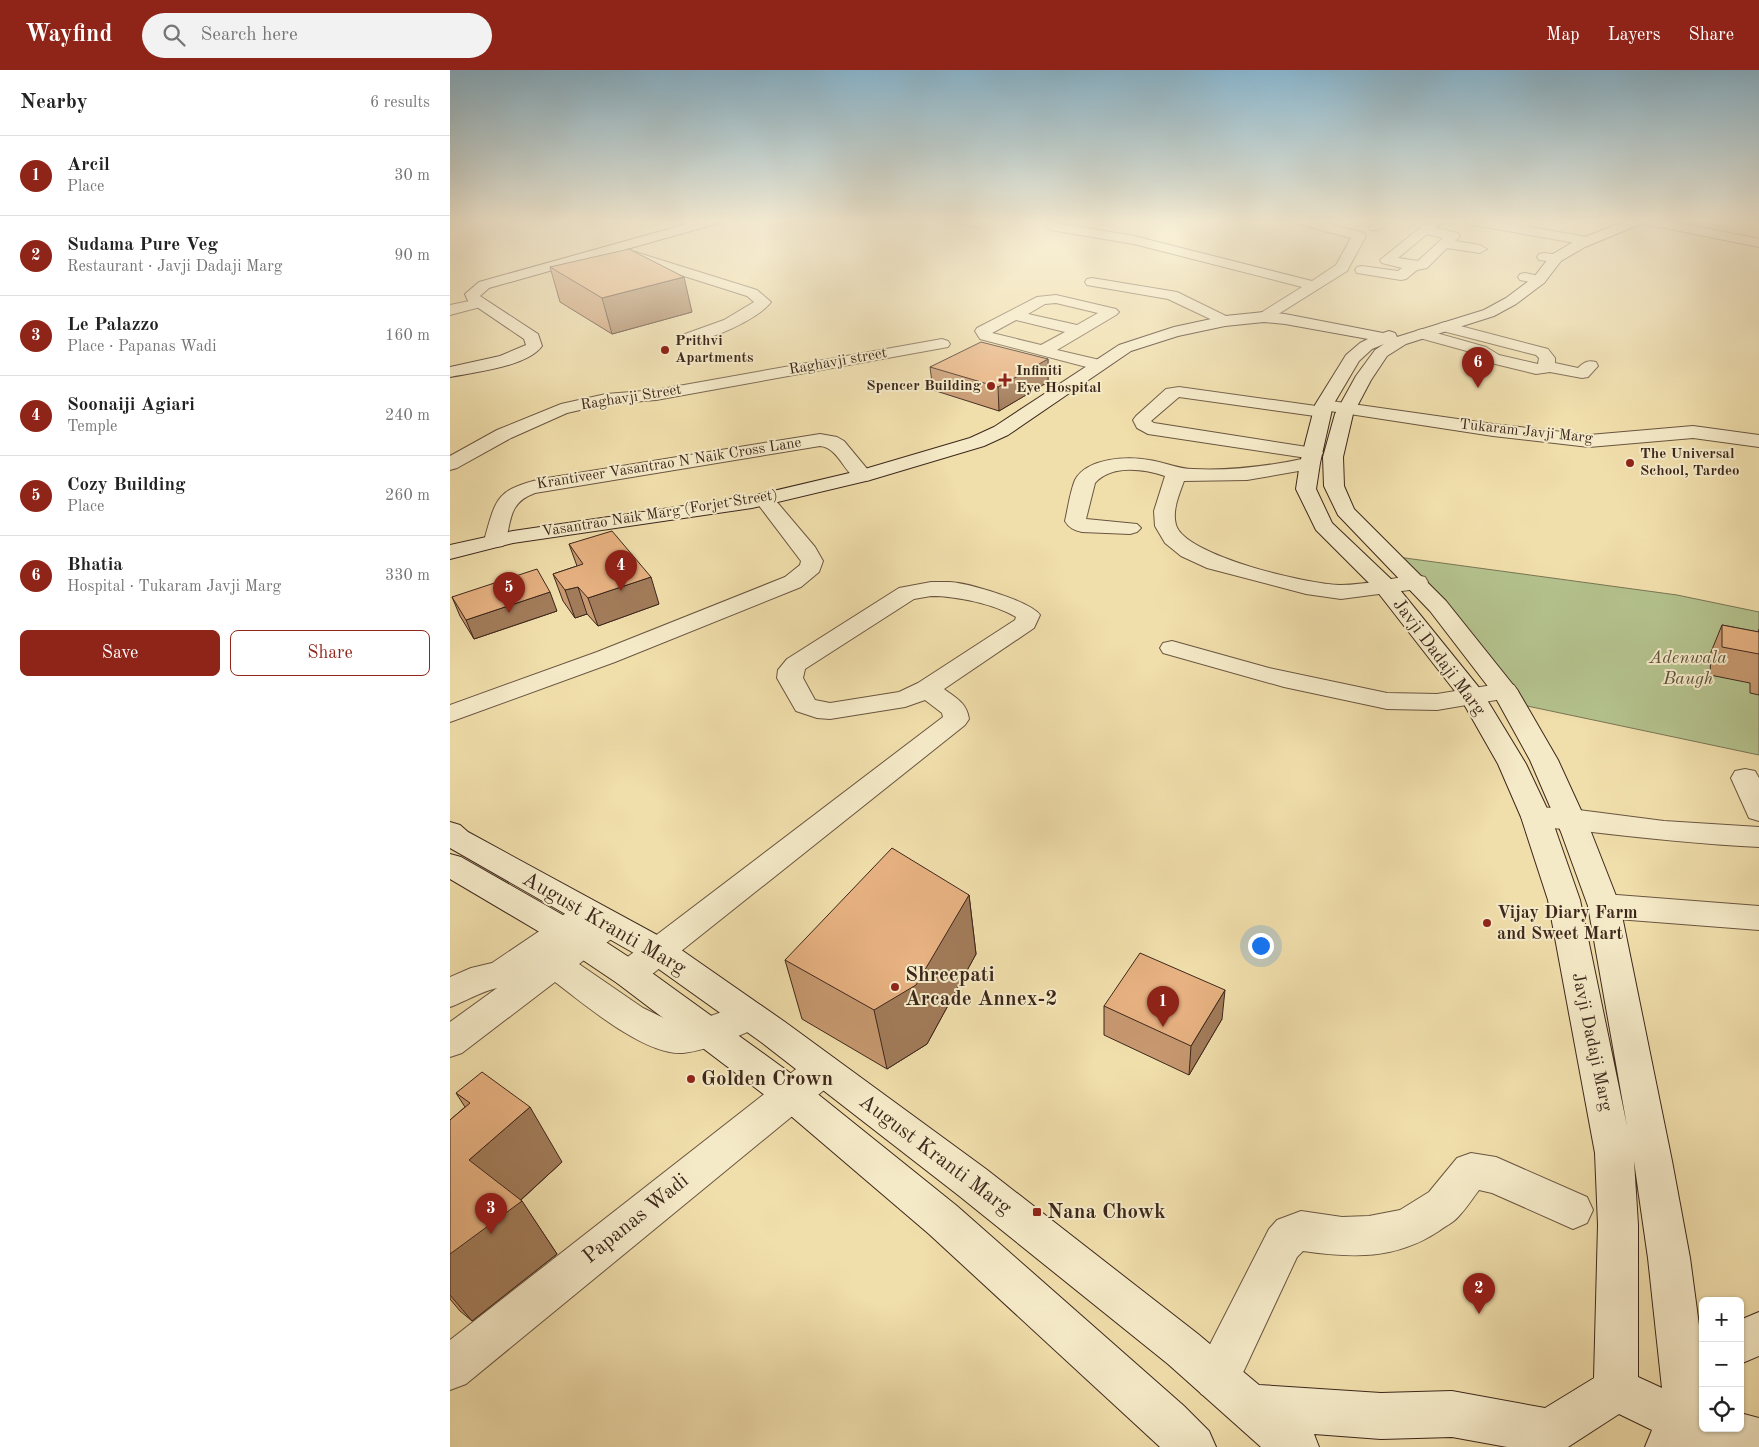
<!DOCTYPE html>
<html lang="en">
<head>
<meta charset="utf-8">
<style>
	body { margin:0; font-family:"Old Standard TT",serif; background:#f2f2f2; color:#222 }
	.controls { position:absolute; right:15px; bottom:15px; display:grid; overflow:hidden; border-radius:8px; box-shadow:0 1px 4px #0004 }
	.controls button { width:45px; height:45px; display:grid; place-items:center; padding:0; border:0; border-bottom:1px solid #e0e0e0; background:#fff; color:#222; font:25px sans-serif }
	.you { position:absolute; left:810px; top:875px; width:18px; height:18px; margin:-12px; border:4px solid #fff; border-radius:50%; background:#1a73e8; box-shadow:0 0 0 8px #1a73e833 }
	.badge { display:grid; place-items:center; width:32px; height:32px; border-radius:50%; background:#8f2418; color:#fff; font-size:16px; font-weight:700 }
	.pin { position:absolute; translate:-50% -41px; filter:drop-shadow(0 1px 2px #0008) }
	.pin::after { content:''; position:absolute; top:26px; width:18px; height:15px; background:inherit; clip-path:polygon(0 0,100% 0,50% 100%) }
	.list { margin:0; padding:0; list-style:none }
	h2 { display:flex; justify-content:space-between; align-items:center; height:65px; margin:0; padding:0 20px; font-size:21px }
	h2 small { font-size:16px; font-weight:400; color:#767676 }
	.list li { display:grid; grid-template-columns:32px 1fr auto; gap:15px; align-items:center; box-sizing:border-box; height:80px; padding:0 20px; border-top:1px solid #e0e0e0 }
	.list b { display:block; font-size:19px; white-space:nowrap }
	.list p { margin:0; font-size:16px; white-space:nowrap; color:#767676 }
	.list em { font-size:16px; font-style:normal; color:#767676 }
	.actions { display:flex; gap:10px; padding:15px 20px }
	.actions a { flex:1; padding:11px 0; border:1px solid #8f2418; border-radius:8px; text-align:center; font-size:18px; color:#8f2418 }
	.actions .main { background:#8f2418; color:#fff }
	.icon { flex:none; width:28px; height:28px; fill:none; stroke:currentColor; stroke-width:2; stroke-linecap:round; stroke-linejoin:round }
	.map { position:relative; flex:none; width:1309px; height:1377px; overflow:hidden }
	header { display:flex; align-items:center; gap:30px; box-sizing:border-box; height:70px; padding:0 25px; background:#8f2418; color:#fff }
	header strong { font-size:24px }
	nav { display:flex; gap:28px; margin-inline-start:auto; font-size:18px }
	.search { width:350px; height:45px; background:#f2f2f2; display:flex; align-items:center; gap:12px; box-sizing:border-box; padding:0 18px; border-radius:28px; color:#767676; font-size:19px }
	main { display:flex }
	aside { flex:1; background:#fff }
	.map>svg:first-child { display:block }
</style>
</head>
<body>
<header>
<strong>Wayfind</strong>
<div class="search"><svg class="icon" aria-label="search" viewBox="0 0 24 24"><circle cx="10" cy="10" r="6"/><path d="M15 15l6 6"/></svg>Search here</div>
<nav><a>Map</a><a>Layers</a><a>Share</a></nav>
</header>
<main>
<aside>
<h2>Nearby<small>6 results</small></h2>
<ul class="list">
<li><span class="badge">1</span><div><b>Arcil</b><p>Place</p></div><em>30 m</em></li>
<li><span class="badge">2</span><div><b>Sudama Pure Veg</b><p>Restaurant · Javji Dadaji Marg</p></div><em>90 m</em></li>
<li><span class="badge">3</span><div><b>Le Palazzo</b><p>Place · Papanas Wadi</p></div><em>160 m</em></li>
<li><span class="badge">4</span><div><b>Soonaiji Agiari</b><p>Temple</p></div><em>240 m</em></li>
<li><span class="badge">5</span><div><b>Cozy Building</b><p>Place</p></div><em>260 m</em></li>
<li><span class="badge">6</span><div><b>Bhatia</b><p>Hospital · Tukaram Javji Marg</p></div><em>330 m</em></li>
</ul>
<div class="actions"><a class="main">Save</a><a>Share</a></div>
</aside>
<div class="map">
<svg width="1309" height="1377" viewBox="0 0 1309 1377">
	<rect width="100%" height="100%" fill="#f0deab"/>
	<filter id="stains"><feTurbulence type="fractalNoise" baseFrequency=".004" numOctaves="4"/><feColorMatrix values="0 0 0 0 .2 0 0 0 0 .09 0 0 0 0 .02 0 0 0 .5 -.17"/></filter>
	<radialGradient id="worn" r=".72"><stop offset=".6" stop-color="#630" stop-opacity="0"/><stop offset="1" stop-color="#630" stop-opacity=".3"/></radialGradient>
	<path fill="#b4c28d" stroke="#787454" d="M933,485l294,40 82,17v143l-246,-52z"/>
	<g fill="none" stroke-linecap="round" stroke-linejoin="round">
		<defs>
			<g id="street">
				<path d="M230,150h22l6,4 -6,4 -20,-5z"/>
				<path d="M507,150h25l2,3 -6,4 -19,-4z"/>
				<path d="M842,150h21l51,13 2,3 -19,35 -78,49h-10l-3,-3 3,-3 43,-27 -168,-43 -83,-14 -6,-4 6,-4 83,14 178,45 24,-16 15,-27 -57,-15z"/>
				<path d="M927,150h15l-12,10h-10l-1,-3z"/>
				<path d="M980,150h15l-10,8 23,5 2,3 -5,5 25,4 7,4 -7,4 -33,-5 -20,20 -10,2 -11,9 -5,1 -44,-7 -2,-3 2,-3 5,-1 36,5 4,-3 -20,-5 -2,-3zM977,164l16,4 -25,23 -20,-3z"/>
				<path d="M1012,150h28l97,17 7,4 -7,4 -119,-21z"/>
				<path d="M1189,150h25l95,19v8l-114,-23z"/>
				<path d="M166,176l141,44 14,12c-11,16 -67,43 -86,38l-2,-3 2,-3 39,-14 30,-18 -7,-6 -136,-43 -2,-3 2,-3z"/>
				<path d="M1094,183l17,2 2,3 -7,4 -17,-2 -2,-3 2,-3z"/>
				<path d="M1075,203l19,4 2,3 -2,3 -5,1 -19,-4 -2,-3 2,-3z"/>
				<path d="M642,208l85,14 53,26 3,3 -3,3 -5,2 -57,-27 -81,-14 -2,-3 2,-3z"/>
				<path d="M606,225l60,14 3,3 -3,3 -59,35 47,11 2,4 -2,4 -6,1 -118,-31 -5,-8 2,-3 60,-31zM606,233l42,10 -21,12 -49,-11 17,-10zM566,250l49,12 -24,13 -49,-12z"/>
				<path d="M29,229l5,1 2,3 -2,3 -34,9v-10z"/>
				<path d="M995,252l103,27 7,9v5l23,5c6,-6 10,-8 18,-6l2,4 -10,11 -6,1 -32,-6 -14,2 -49,-12 -13,-9 -58,-16 -2,-3 2,-3 6,-2 64,18 13,8 39,9 1,-6 -3,-3 -97,-25 -2,-3 2,-3z"/>
				<path d="M492,269l6,2 2,3 -2,3 -292,53 -50,4 -39,9 -56,25 -54,30 -7,2v-14l47,-26 64,-26 45,-10 50,-4z"/>
				<path d="M729,317l137,19 2,-5 6,-1 169,24 96,11 104,-9 66,9v12l-66,-9 -104,9 -96,-11 -163,-25 -2,5 -6,1 -143,-20 -28,24 3,2 166,26 3,4 -3,4 -5,1 5,5 -3,4 -7,2 -63,11 -63,1c-5,14 -12,29 -8,44 9,31 134,60 165,60 24,0 52,-7 76,-10l8,2 3,5 -3,5 -8,2 -76,10 -35,-5 -99,-26 -26,-12 -16,-13 -10,-17 -1,-15 11,-35c-21,-7 -53,-12 -70,7l-9,36 51,5 4,4 -4,4 -7,2 -48,-2c-8,-2 -13,-4 -17,-11 3,-13 5,-29 10,-41 12,-22 52,-24 74,-20 15,2 29,9 44,9 39,2 76,-3 114,-11l-159,-24 -11,-6 -4,-8 3,-4 30,-27z"/>
				<path d="M370,364l17,3 7,4 29,35 -3,4c-25,6 -27,-32 -50,-34l-285,47c-25,9 -24,25 -29,48l-3,5 -8,1 -8,-1 -3,-5c12,-43 12,-51 57,-62z"/>
				<path d="M314,423l7,2 44,52 8,14 -4,11 -18,15 -186,75 -165,60v-17l147,-53 188,-75 15,-12 1,-4 -47,-62 3,-4z"/>
				<path d="M481,512c6,0 13,0 19,0 18,1 80,19 90,33l-6,13 -90,61c12,9 23,14 25,30l-4,6 -324,258 -12,4 -12,-4 -5,-9 5,-9 326,-248 -1,-4 -17,-13 -20,7 -75,12 -13,-1 -21,-7 -19,-33 1,-8 9,-11 112,-71zM481,526c26,0 63,8 85,21l-1,3 -97,63 -19,9 -69,11 -15,-3 -12,-22 2,-9 109,-70z"/>
				<path d="M722,571l97,27 118,25 50,1 68,-11 9,2 4,6 -4,6 -77,13 -50,-1 -103,-22 -121,-34 -3,-5 3,-5z"/>
				<path d="M1295,699l10,2 4,7v43l-10,-3 -18,-40 4,-7z"/>
				<path d="M1086,737l35,2 93,12 95,6v20c-59,-3 -117,-9 -176,-16 -19,-3 -39,-2 -57,-7l-5,-7 5,-7z"/>
				<path d="M1154,824l155,12v24l-155,-12 -11,-4 -5,-8 5,-8z"/>
				<path d="M139,832l11,3 4,8 4,-1 11,3 5,9 -5,9 -40,31 64,44 31,15 28,-4 48,-17 12,4 5,10 -5,10c-25,10 -52,24 -79,27 -38,3 -99,-49 -128,-71l-93,71 -12,4v-35l47,-34c-17,4 -31,13 -47,19v-30l21,-9 21,-5 86,-58z"/>
				<path d="M372,984l13,5 5,11 -5,11 -369,303 -16,6v-50l359,-281z"/>
				<path d="M1021,1083l25,4 91,40 6,13 -6,13 -14,6 -81,-36 -13,-3c-7,9 -13,19 -21,27 -5,6 -13,9 -19,14 -44,29 -86,27 -136,20l-6,6 -64,137 -16,6 -16,-6 -6,-16 6,-16 68,-133 8,-9 24,-9 41,6 27,-1 31,-6 29,-18 28,-34z"/>
			</g>
			<g id="secondary">
				<path d="M251,150h20l-2,3 -230,65 -9,8 58,38 4,12c-15,21 -68,26 -92,31v-10l50,-11 26,-11 -2,-6 -56,-38 -3,-7 14,-12z"/>
				<path d="M1178,150h17l-2,3 -58,24 -24,14 -17,22 -28,21 -22,12 -88,28 -19,12 -16,24 -18,34 -10,43 1,29 10,23 92,92 72,90 40,69 33,72 29,74 52,255 18,97 13,97v73h37v-15l19,5v29h-114l7,-17 -33,-16 -51,33h-61l-55,-10 -71,2 -67,-5 5,13h-58l-93,-83 -210,-169 -197,-153 -115,-82 -196,-112v-26l10,3 8,7 202,110 115,80 201,147 212,165 61,51 122,8 71,-2 93,17 49,-30 4,-153 -3,-72 -47,-253 -27,-83 -23,-53 -37,-65 -85,-109 -60,-60 -20,-41 4,-26 15,-58 31,-50 14,-12 8,-4 -83,-15 -21,-2 -39,4 -47,10 -47,15 -123,84 -24,11 -114,34 -118,28 -239,35 -63,16v-14l63,-14 239,-35 106,-25 112,-33 24,-11 125,-82 55,-18 51,-11 39,-4 21,2 98,19 6,-2 6,2 2,4 87,-27 22,-12 28,-21 17,-22 24,-14zM934,274l-9,6 -19,26 -21,38 -12,43 1,29 14,29 92,96 63,82 37,67 31,72 27,74 39,220 -47,-226 -29,-83 -25,-53 -45,-74 -89,-110 -60,-57 -16,-34 4,-26 13,-58 26,-44 13,-12zM1184,1091l14,97 14,130 -24,-11v-152z"/>
				<path d="M0,784l11,3 114,65 66,43 163,118 153,123 227,200 25,25 7,16h-56l-231,-213 -151,-129 -161,-122 -64,-43 -103,-61z"/>
				<path d="M1309,1242v44l-19,8v-44z"/>
			</g>
		</defs>
		<use href="#street" stroke="#6a5540" stroke-width="2"/>
		<use href="#secondary" stroke="#3d271c" stroke-width="2"/>
		<use href="#street" fill="#f5eac8" fill-rule="evenodd"/>
		<use href="#secondary" fill="#f5eac8" fill-rule="evenodd"/>
	</g>
	<g fill="#c7986f" stroke="#3d271c">
		<path d="M100,197l142,45 -80,22 -52,-32z"/>
		<path d="M598,289v23l-49,29 -66,-21 -3,-23z"/>
		<path d="M119,474l90,60 -61,22 -11,-12 -12,4 -12,-17 -10,-27 24,-8z"/>
		<path d="M2,527l105,14 -83,28 -14,-23z"/>
		<path d="M1272,555l36,7 1,-3v66l-9,-2v-10l-40,-8 1,-23z"/>
		<path d="M519,825l7,59 -49,90 -40,25 -85,-50 -17,-59z"/>
		<path d="M654,936l118,13 -33,56 -85,-40z"/>
		<path d="M6,1023l106,69 -41,38 36,54 -85,67 -12,-10 -10,-12v-179l15,-13z"/>
	</g>
	<g fill="#a27c5a" stroke="#3d271c">
		<path d="M234,207l8,35 -80,22 -10,-36z"/>
		<path d="M598,289v23l-49,29 -1,-24z"/>
		<path d="M201,507l8,27 -61,22 -10,-28z"/>
		<path d="M128,517l9,27 -12,4 -10,-28z"/>
		<path d="M100,522l7,19 -83,28 -8,-19z"/>
		<path d="M519,825l7,59 -49,90 -40,25 -13,-59z"/>
		<path d="M775,920l-3,29 -33,56 2,-29z"/>
		<path d="M80,1037l32,55 -48,44 8,-5 35,53 -85,67 -22,-26v-44l19,-91z"/>
	</g>
	<g fill="#e7b181" stroke="#3d271c">
		<path d="M179,179l55,28 -82,21 -52,-31z"/>
		<path d="M531,272l67,17 -50,28 -68,-20z"/>
		<path d="M162,461l39,46 -63,21 -10,-11 -13,3 -12,-16 30,-10 -14,-20z"/>
		<path d="M87,499l13,23 -84,28 -14,-23z"/>
		<path d="M1272,555l37,7v22l-37,-7z"/>
		<path d="M442,778l77,47 -53,90 -42,25 -89,-50z"/>
		<path d="M690,883l85,37 -34,56 -87,-40z"/>
		<path d="M32,1002l48,35 -61,53 53,41 -72,53v-134l20,-17 -14,-10z"/>
	</g>
	<linearGradient id="sky" x2="0" y2="1"><stop stop-color="#89b7d0"/><stop offset="0.44" stop-color="#f8f0d9"/><stop offset="1" stop-color="#f8f0d9" stop-opacity="0"/></linearGradient>
	<rect width="1309" height="343" fill="url(#sky)"/>
	<g fill="#8f2418" stroke="#f5eac8" stroke-width="2">
		<circle cx="215" cy="280" r="5"/>
		<path d="M552.5 302.5h5v5h5v5h-5v5h-5v-5h-5v-5h5z"/>
		<circle cx="541" cy="316" r="5"/>
		<circle cx="1180" cy="393" r="5"/>
		<circle cx="1037" cy="853" r="5"/>
		<circle cx="445" cy="917" r="5"/>
		<circle cx="241" cy="1009" r="5"/>
		<rect x="582" y="1137" width="10" height="10" rx="2.5"/>
	</g>
	<g text-anchor="middle" dominant-baseline="central" stroke-width="4" stroke-linejoin="round" paint-order="stroke">
		<g font-size="15" font-weight="bold" fill="#3d271c" stroke="#f5eac8" text-anchor="start">
			<text x="225" y="271">Prithvi<tspan x="225" dy="17">Apartments</tspan></text>
			<text x="566" y="301">Infiniti<tspan x="566" dy="17">Eye Hospital</tspan></text>
			<text x="531" y="316" text-anchor="end">Spencer Building</text>
			<text x="1190" y="384">The Universal<tspan x="1190" dy="17">School, Tardeo</tspan></text>
		</g>
		<g font-size="15" fill="#3d271c" stroke="#f5eac8">
			<text transform="translate(388 292) rotate(-10)">Raghavji street</text>
			<text transform="translate(181 328) rotate(-9)">Raghavji Street</text>
			<text transform="translate(1076 362) rotate(6)">Tukaram Javji Marg</text>
			<text transform="translate(219 394) rotate(-9)">Krantiveer Vasantrao N Naik Cross Lane</text>
			<text transform="translate(210 444) rotate(-9)">Vasantrao Naik Marg (Forjet Street)</text>
		</g>
		<g font-size="18" fill="#3d271c" stroke="#f5eac8">
			<text transform="translate(989 587) rotate(53)">Javji Dadaji Marg</text>
			<text transform="translate(1142 972) rotate(78)">Javji Dadaji Marg</text>
		</g>
		<g font-size="18" font-style="italic" fill="#5b4e38" stroke="#f5eac8">
			<text x="1238" y="588">Adenwala<tspan x="1238" dy="21">Baugh</tspan></text>
		</g>
		<g font-size="18" font-weight="bold" fill="#3d271c" stroke="#f5eac8" text-anchor="start">
			<text x="1047" y="843">Vijay Diary Farm<tspan x="1047" dy="21">and Sweet Mart</tspan></text>
		</g>
		<g font-size="21" fill="#3d271c" stroke="#f5eac8">
			<text transform="translate(154 854) rotate(30)">August Kranti Marg</text>
			<text transform="translate(485 1085) rotate(37)">August Kranti Marg</text>
			<text transform="translate(186 1149) rotate(-39)">Papanas Wadi</text>
		</g>
		<g font-size="21" font-weight="bold" fill="#3d271c" stroke="#f5eac8" text-anchor="start">
			<text x="455" y="905">Shreepati<tspan x="455" dy="24">Arcade Annex-2</tspan></text>
			<text x="251" y="1009">Golden Crown</text>
			<text x="597" y="1142">Nana Chowk</text>
		</g>
	</g>
	<rect width="100%" height="100%" filter="url(#stains)"/>
	<rect width="100%" height="100%" fill="url(#worn)"/>
</svg>
<div class="controls">
<button>+</button>
<button>−</button>
<button><svg class="icon" aria-label="locate" viewBox="0 0 24 24"><circle cx="12" cy="12" r="6"/><path d="M12 2v4M12 18v4M2 12h4M18 12h4"/></svg></button>
</div>
<div class="you"></div>
<div class="pin badge" style="left:713px;top:957px">1</div>
<div class="pin badge" style="left:1029px;top:1244px">2</div>
<div class="pin badge" style="left:41px;top:1164px">3</div>
<div class="pin badge" style="left:171px;top:521px">4</div>
<div class="pin badge" style="left:59px;top:543px">5</div>
<div class="pin badge" style="left:1028px;top:318px">6</div>
</div>
</main>
</body>
</html>
